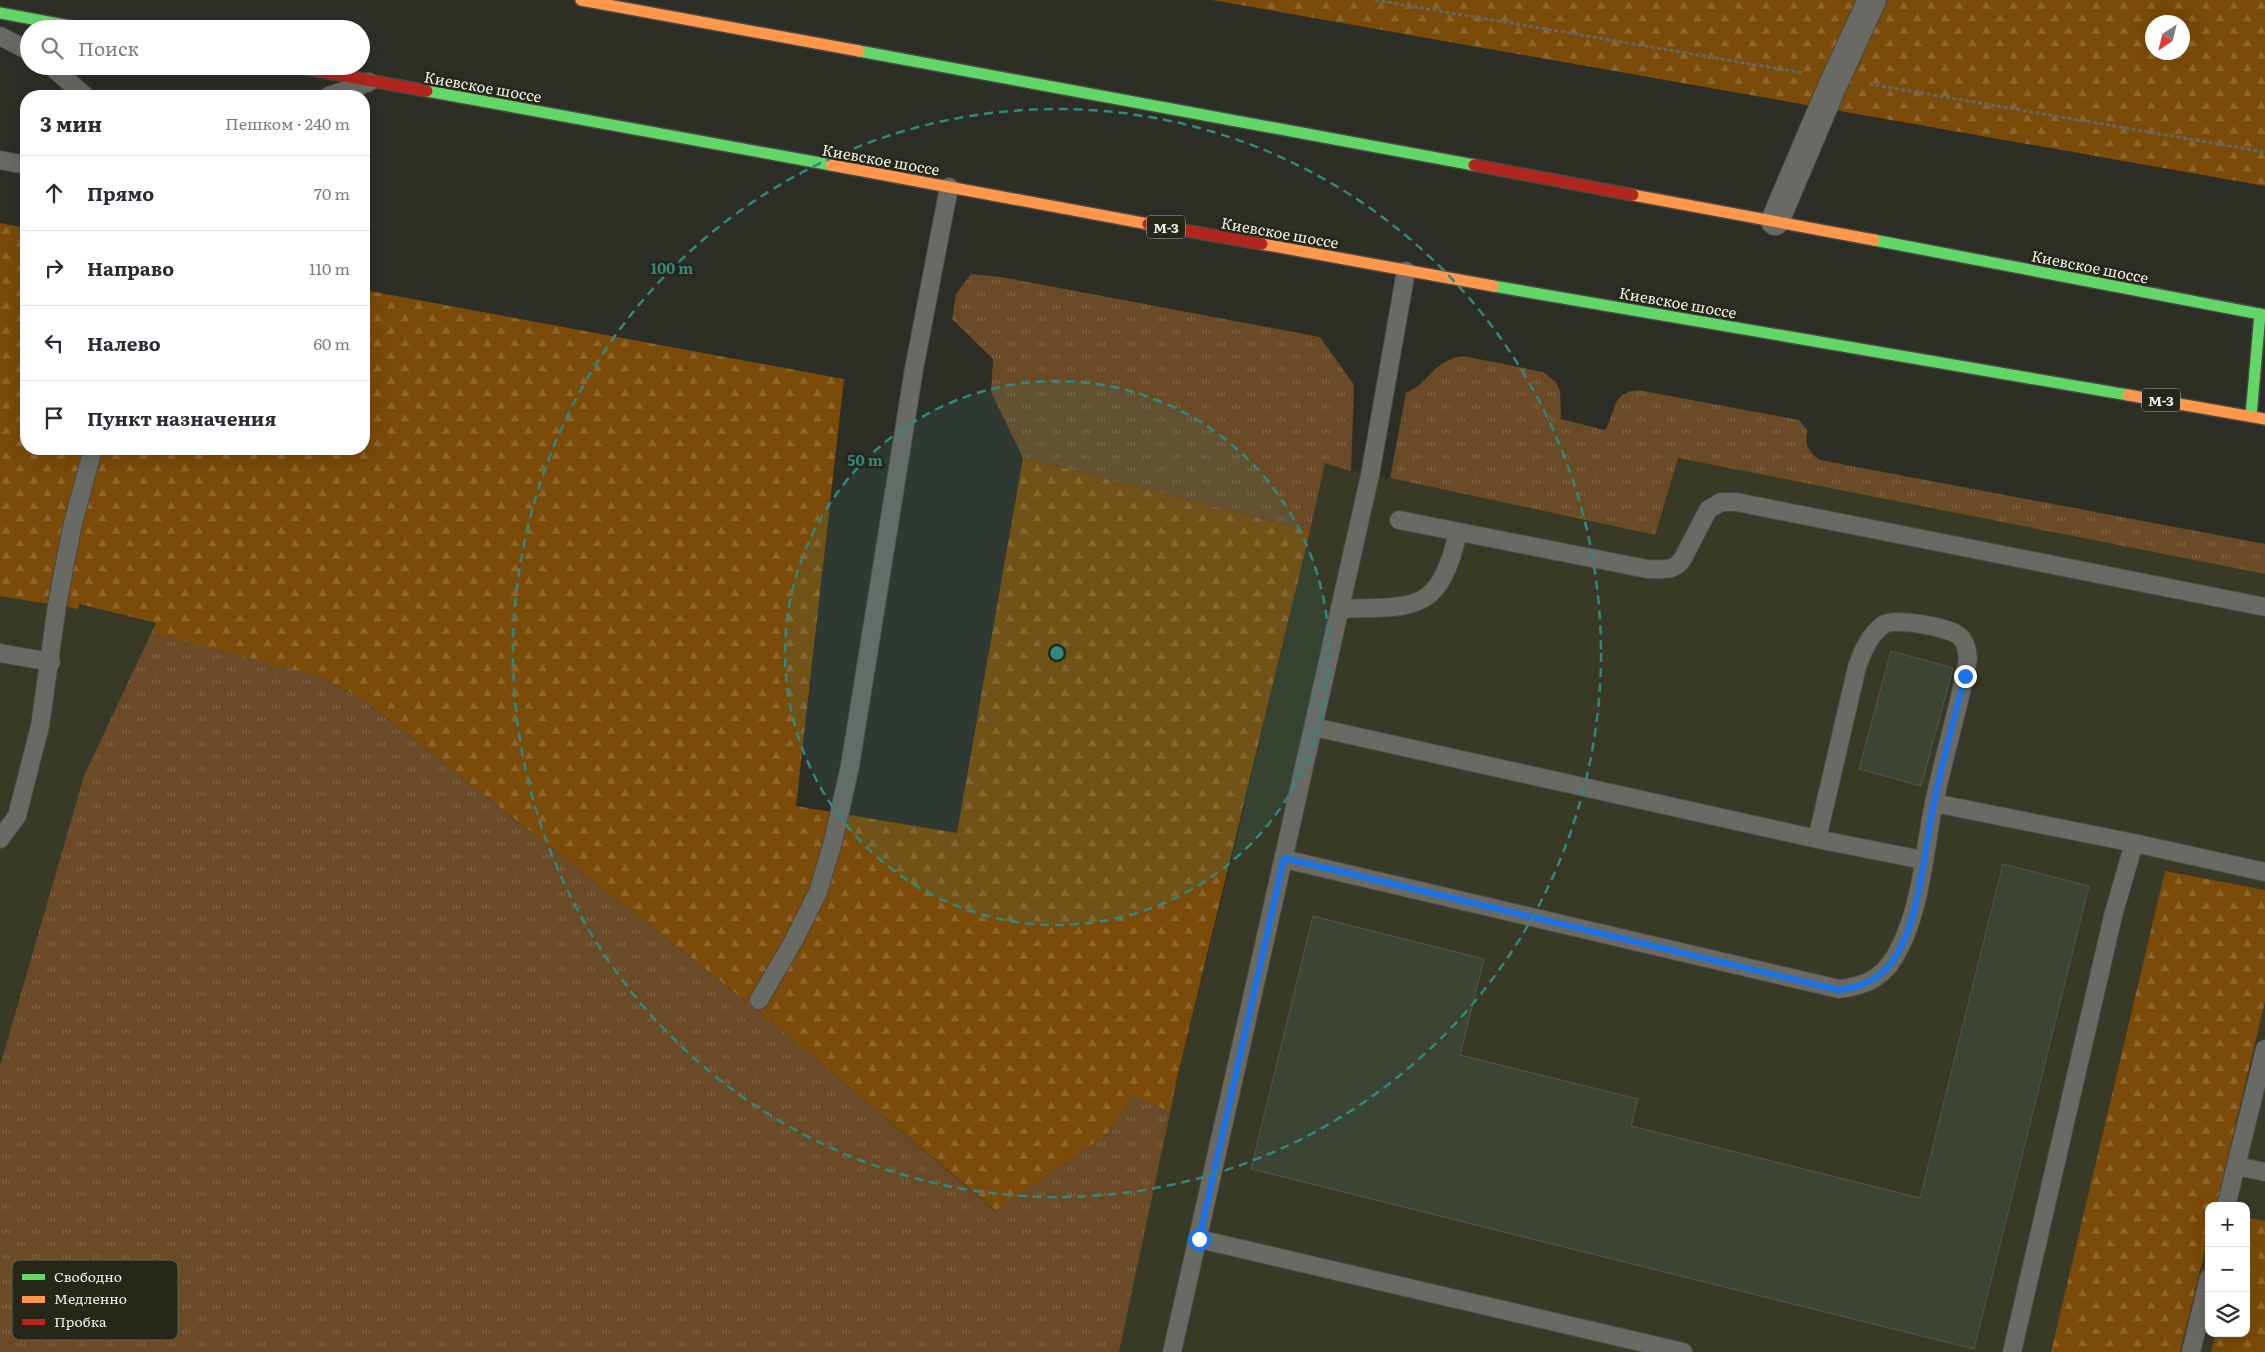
<!DOCTYPE html>
<html lang="ru">
<head>
<meta charset="utf-8">
<style>
	body { margin:0; font-family:Literata,serif; background:#f2f2f3; color:#2b2b33 }
	.controls { position:absolute; right:15px; bottom:15px; display:grid; overflow:hidden; border-radius:10px; box-shadow:0 5px 20px #0002 }
	.controls button { width:45px; height:45px; display:grid; place-items:center; padding:0; border:0; border-bottom:1px solid #e1e1e2; background:#fff; color:#2b2b33; font:25px sans-serif }
	.compass { position:absolute; left:2145px; top:15px; width:45px; height:45px; border-radius:50%; background:#fff; box-shadow:0 5px 20px #0002; rotate:215deg }
	.stop { position:absolute; width:15px; height:15px; margin:-11px; border:4px solid #1a73e8; border-radius:50%; background:#fff }
	.stop.end { background:#1a73e8; border-color:#fff; box-shadow:0 1px 5px #0008 }
	.list { margin:0; padding:0; list-style:none }
	h2 { display:flex; justify-content:space-between; align-items:center; height:65px; margin:0; padding:0 20px; font-size:21px }
	h2 small { font-size:16px; font-weight:400; color:#7c7c81 }
	.list li { display:grid; grid-template-columns:32px 1fr auto; gap:15px; align-items:center; box-sizing:border-box; height:75px; padding:0 20px; border-top:1px solid #e1e1e2 }
	.list b { display:block; font-size:19px; white-space:nowrap }
	.list em { font-size:16px; font-style:normal; color:#7c7c81 }
	.icon { flex:none; width:28px; height:28px; fill:none; stroke:currentColor; stroke-width:2; stroke-linecap:round; stroke-linejoin:round }
	.map { position:relative; flex:none; width:2265px; height:1352px; overflow:hidden }
	.search { position:absolute; background:#fff; box-shadow:0 5px 20px #0002; left:20px; top:20px; width:350px; height:55px; display:flex; align-items:center; gap:12px; box-sizing:border-box; padding:0 18px; border-radius:28px; color:#7c7c81; font-size:19px }
	.panel { position:absolute; background:#fff; box-shadow:0 5px 20px #0002; left:20px; top:90px; width:350px; height:365px; border-radius:20px }
	.map>svg:first-child { display:block }
</style>
</head>
<body>
<div class="map">
<svg width="2265" height="1352" viewBox="0 0 2265 1352">
	<defs>
		<pattern id="grass-tufts" width="24" height="20" patternUnits="userSpaceOnUse" patternTransform="scale(1.25)"><rect width="24" height="20" fill="#6a4a27"/><path d="M3 7l-1-3M5 7V3M7 7l1-3M15 17l-1-3M17 17v-4M19 17l1-3" fill="none" stroke="#806446"/></pattern>
		<pattern id="forest-firs" width="22" height="20" patternUnits="userSpaceOnUse" patternTransform="scale(1.25)"><rect width="22" height="20" fill="#7a4b09"/><path d="M5 1l3.5 6h-7zM16 11l3.5 6h-7z" fill="#8d652d"/></pattern>
	</defs>
	<rect width="100%" height="100%" fill="#2d2e26"/>
	<path fill="#383a26" fill-rule="evenodd" d="M1678,458l587,116v778h-2265v-756l78,13v-6l78,20 610,394 341,117 26,-38 36,15 63,-252 93,-396 45,12 20,3 264,57zM2209,1206h37v127h-37z"/>
	<g fill="url(#grass-tufts)">
		<path d="M971,274l30,3 319,60 34,48 -3,86 -26,-8 -15,68 -287,-73 -32,-66 2,-33 -41,-40 4,-25z"/>
		<path d="M1463,356l80,16 13,10 4,10 1,27 44,11c12,-19 5,-37 33,-40l161,30 8,10c-2,15 0,21 13,30l445,84v30l-587,-116 -23,77 -265,-57 16,-85c25,-11 26,-32 57,-37z"/>
		<path d="M156,623l162,53 45,23 403,318 228,193 113,-76 26,-38 43,-11 -57,267h-1119v-286l84,-290z"/>
	</g>
	<g fill="url(#forest-firs)" fill-rule="evenodd">
		<path d="M1212,0h1053v186zM2152,22h30v30h-30z"/>
		<path d="M0,223l26,5v221h338v-159l480,89 -48,427 161,27 66,-375 287,73 -141,580 -36,-15 -26,38 -112,76 -229,-193 -403,-318 -45,-23 -163,-43 1,-10 -77,-19 -1,5 -78,-13z"/>
		<path d="M2165,871l100,19v111l-49,205h-7v28l-29,118h-129z"/>
		<path d="M2246,1217l19,4v131h-54l5,-19h30z"/>
	</g>
	<g fill="#3c4433" stroke="#545650">
		<path d="M1891,651l62,17 -32,118 -62,-17z"/>
		<path d="M2003,864l86,22 -115,463 -723,-180 62,-253 171,43 -24,96 178,44 -7,27 289,72z"/>
	</g>
	<g fill="none" stroke-linecap="round" stroke-linejoin="round">
		<defs>
			<g id="lane">
				<path d="M0,36l29,15"/>
				<path d="M51,66l34,30"/>
				<path d="M329,96l40,-14"/>
				<path d="M0,160l26,5"/>
				<path d="M1399,520l248,49c14,0 26,3 35,-9l26,-50 13,-8h15l529,105"/>
				<path d="M1340,609c75,-3 99,6 118,-77"/>
				<path d="M0,653l51,9"/>
				<path d="M1314,727l503,112 106,21"/>
				<path d="M1934,803l200,40"/>
				<path d="M0,839l17,-23 23,-90 17,-121 15,-78 21,-78"/>
				<path d="M1284,859l555,130c30,-3 48,-14 61,-42 22,-44 24,-96 34,-144 10,-48 25,-95 34,-144 -1,-9 -2,-18 -10,-24 -12,-8 -64,-18 -75,-10 -14,10 -21,28 -26,42l-40,172"/>
				<path d="M759,1000l34,-58 25,-50 15,-50 17,-76 64,-397 35,-182"/>
				<path d="M2236,1166l29,6"/>
				<path d="M2226,1206l39,-157"/>
				<path d="M1199,1239l484,113"/>
				<path d="M1172,1352l198,-877 36,-204"/>
				<path d="M2012,1352l101,-436 21,-73 131,29"/>
				<path d="M2191,1352l18,-74"/>
			</g>
			<path id="street" d="M1775,221l56,-132 41,-89"/>
			<g id="fast">
				<path d="M0,13l86,16"/>
				<path d="M859,51l615,114"/>
				<path d="M427,91l404,74"/>
				<path d="M1874,240l391,75"/>
				<path d="M1493,286l635,109"/>
				<path d="M2251,416l9,-102"/>
			</g>
			<g id="slow">
				<path d="M581,0l278,51"/>
				<path d="M831,165l317,59"/>
				<path d="M1633,195l241,45"/>
				<path d="M1262,244l231,42"/>
				<path d="M2128,395l137,24"/>
			</g>
			<g id="jam">
				<path d="M291,66l136,25"/>
				<path d="M1474,165l159,30"/>
				<path d="M1148,224l114,20"/>
			</g>
		</defs>
		<use href="#lane" stroke="#484943" stroke-width="20"/>
		<use href="#street" stroke="#484943" stroke-width="30"/>
		<use href="#fast" stroke="#484943" stroke-width="14"/>
		<use href="#slow" stroke="#484943" stroke-width="14"/>
		<use href="#jam" stroke="#484943" stroke-width="14"/>
		<g stroke="#676762" stroke-width="3" stroke-dasharray="4 2.5" stroke-linecap="butt">
			<path d="M1375,0l429,73"/>
			<path d="M1869,84l396,68"/>
		</g>
		<use href="#lane" stroke="#696a64" stroke-width="18"/>
		<use href="#street" stroke="#696a64" stroke-width="28"/>
		<use href="#fast" stroke="#63d668" stroke-width="11"/>
		<use href="#slow" stroke="#ff974d" stroke-width="11"/>
		<use href="#jam" stroke="#b3261e" stroke-width="11"/>
	</g>
	<g fill="none" stroke-linecap="round" stroke-linejoin="round">
		<path stroke="#1a73e8" stroke-width="6" d="M1199,1239l85,-381 555,132c19,-3 33,-7 47,-21 35,-38 37,-118 48,-167 9,-42 20,-84 31,-126"/>
	</g>
	<circle cx="1057" cy="653" r="272" fill="#308880" fill-opacity=".12"/>
	<g fill="none" stroke="#308880" stroke-width="2.5" stroke-dasharray="9 6">
		<circle cx="1057" cy="653" r="272"/>
		<circle cx="1057" cy="653" r="544"/>
	</g>
	<g text-anchor="middle" dominant-baseline="central" stroke-width="5" stroke-linejoin="round" paint-order="stroke">
		<g fill="#262719" stroke="#b2b3a8" stroke-width="1">
			<rect x="1147" y="215.5" width="38" height="23" rx="4"/>
			<rect x="2142" y="388.5" width="38" height="23" rx="4"/>
		</g>
		<g font-size="14" font-weight="bold" fill="#eeefe5">
			<text x="1166" y="227">М-3</text>
			<text x="2161" y="400">М-3</text>
		</g>
		<g font-size="15" fill="#eeefe5" stroke="#262719">
			<text transform="translate(483 86) rotate(10)">Киевское шоссе</text>
			<text transform="translate(881 159) rotate(10)">Киевское шоссе</text>
			<text transform="translate(1280 232) rotate(10)">Киевское шоссе</text>
			<text transform="translate(2090 266) rotate(11)">Киевское шоссе</text>
			<text transform="translate(1678 302) rotate(10)">Киевское шоссе</text>
		</g>
	</g>
	<rect x="12" y="1260" width="166" height="80" rx="8" fill="#262719" stroke="#626356" stroke-width="1"/>
	<rect x="22" y="1274" width="23" height="6" fill="#63d668"/>
	<rect x="22" y="1296" width="23" height="7" fill="#ff974d"/>
	<rect x="22" y="1319" width="23" height="6" fill="#b3261e"/>
	<g font-size="14" fill="#eeefe5">
		<text x="54" y="1282">Свободно</text>
		<text x="54" y="1304">Медленно</text>
		<text x="54" y="1327">Пробка</text>
	</g>
	<circle cx="1057" cy="653" r="8" fill="#308880" stroke="#262719" stroke-width="2.5"/>
	<g font-size="15" text-anchor="middle" font-weight="bold" fill="#308880" stroke="#262719" stroke-width="5" stroke-linejoin="round" paint-order="stroke">
		<text x="672" y="274">100 m</text>
		<text x="865" y="466">50 m</text>
	</g>
</svg>
<div class="controls">
<button>+</button>
<button>−</button>
<button><svg class="icon" aria-label="layers" viewBox="0 0 24 24"><path d="M12 4l9 5-9 5-9-5zM3 14l9 5 9-5"/></svg></button>
</div>
<svg class="compass" viewBox="-18 -18 36 36"><path d="M0-13l5 13h-10z" fill="#e53935"/><path d="M0 13l5-13h-10z" fill="#7c7c81"/></svg>
<div class="stop" style="left:1199px;top:1239px"></div>
<div class="stop end" style="left:1965px;top:676px"></div>
<div class="search"><svg class="icon" aria-label="search" viewBox="0 0 24 24"><circle cx="10" cy="10" r="6"/><path d="M15 15l6 6"/></svg>Поиск</div>
<section class="panel">
<h2>3 мин<small>Пешком · 240 m</small></h2>
<ul class="list">
<li><svg class="icon" aria-label="ahead" viewBox="0 0 24 24"><path d="M12 20V5M6 11l6-6 6 6"/></svg><div><b>Прямо</b></div><em>70 m</em></li>
<li><svg class="icon" aria-label="right" viewBox="0 0 24 24"><path d="M7 20v-9h11M14 6l5 5-5 5"/></svg><div><b>Направо</b></div><em>110 m</em></li>
<li><svg class="icon" aria-label="left" viewBox="0 0 24 24"><path d="M17 20v-9H6M10 6l-5 5 5 5"/></svg><div><b>Налево</b></div><em>60 m</em></li>
<li><svg class="icon" aria-label="arrive" viewBox="0 0 24 24"><path d="M6 21V4h12l-3 4 3 4H6"/></svg><div><b>Пункт назначения</b></div></li>
</ul>
</section>
</div>
</body>
</html>
